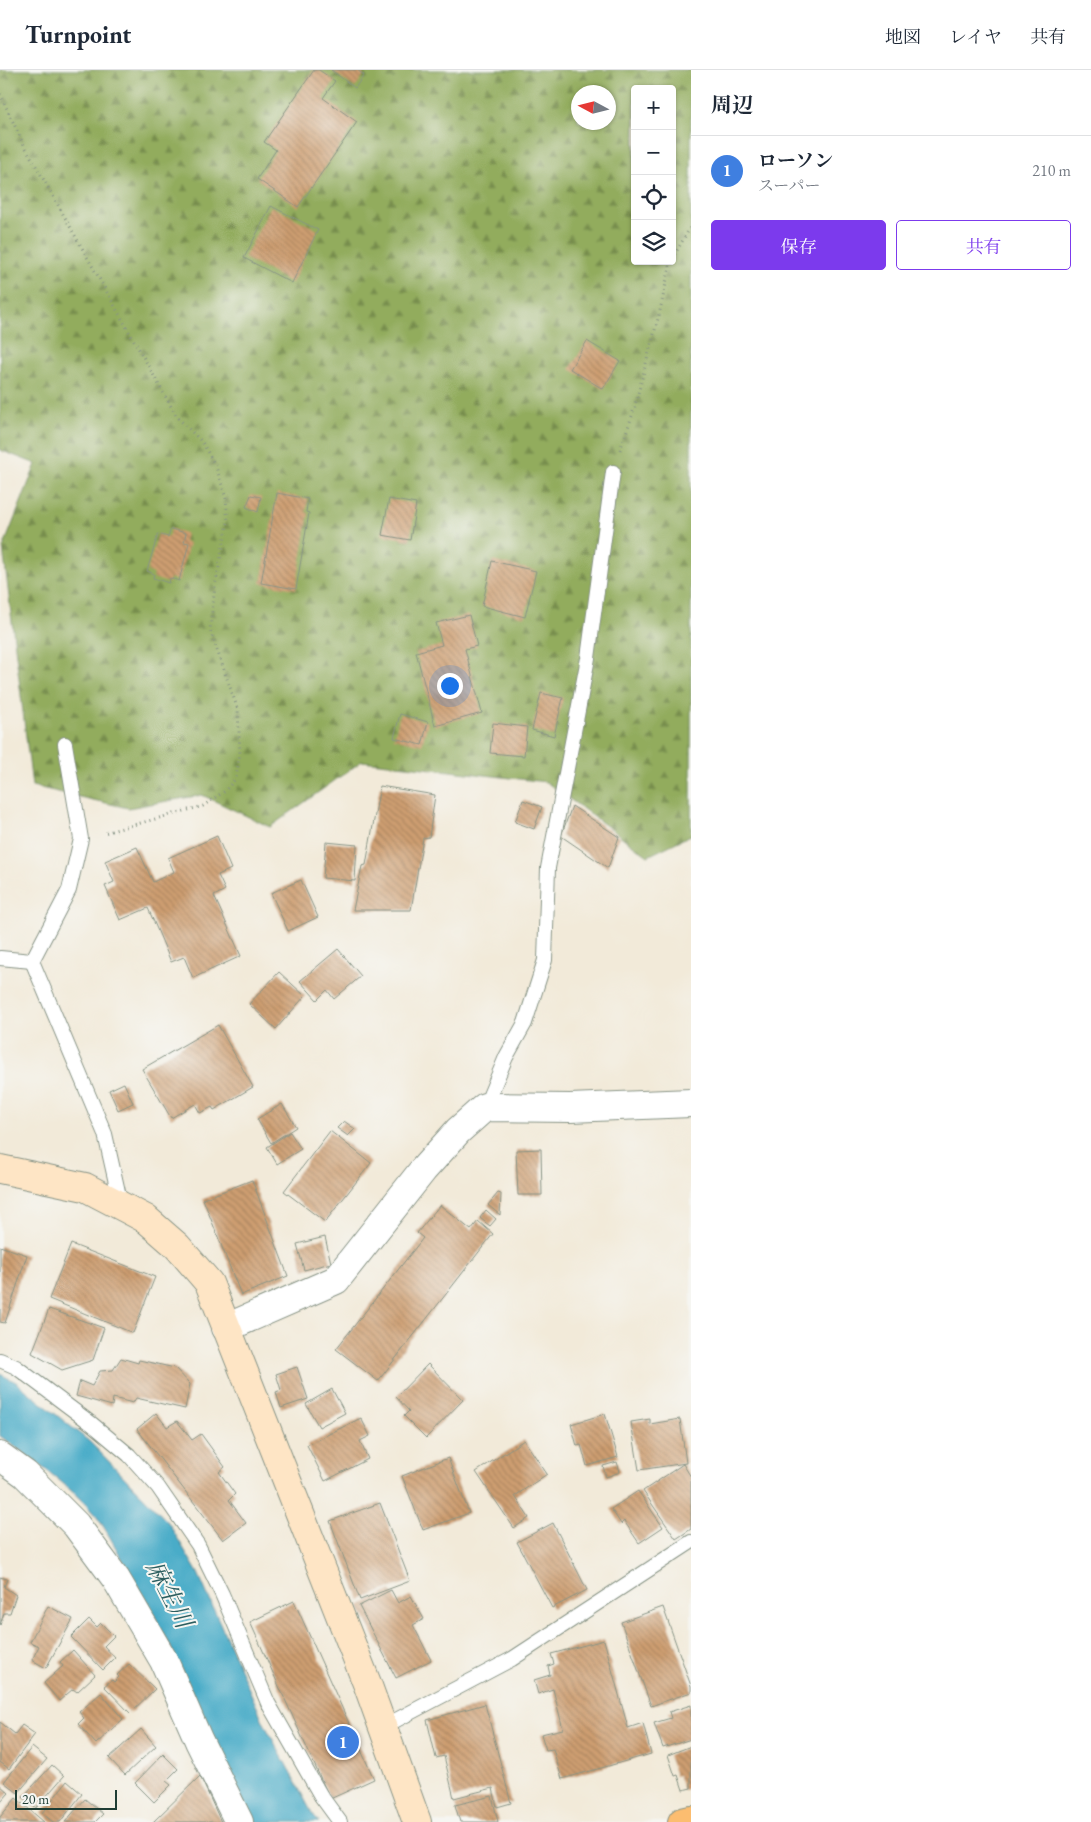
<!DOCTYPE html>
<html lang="ja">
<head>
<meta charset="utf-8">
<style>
	body { margin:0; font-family:"EB Garamond","Noto Serif JP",serif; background:#f2f2f3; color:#1f2937 }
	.controls { position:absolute; right:15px; top:15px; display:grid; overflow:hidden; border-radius:5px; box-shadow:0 1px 4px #0004 }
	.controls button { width:45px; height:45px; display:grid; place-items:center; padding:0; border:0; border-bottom:1px solid #e0e1e3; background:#fff; color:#1f2937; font:25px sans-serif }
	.compass { position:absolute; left:571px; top:15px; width:45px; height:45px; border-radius:50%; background:#fff; box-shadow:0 1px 4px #0004; rotate:277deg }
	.scale { position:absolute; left:15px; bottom:12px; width:102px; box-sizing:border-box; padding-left:5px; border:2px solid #1f3d34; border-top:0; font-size:14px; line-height:18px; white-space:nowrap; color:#1f3d34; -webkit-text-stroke:4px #f6f6f2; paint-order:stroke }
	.you { position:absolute; left:449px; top:615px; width:18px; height:18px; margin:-12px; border:4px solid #fff; border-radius:50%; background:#1a73e8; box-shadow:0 0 0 8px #1a73e833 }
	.badge { display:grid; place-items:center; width:32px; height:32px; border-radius:50%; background:#7c3aed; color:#fff; font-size:16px; font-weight:700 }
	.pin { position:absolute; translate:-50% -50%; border:2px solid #fff; box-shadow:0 1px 5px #0006 }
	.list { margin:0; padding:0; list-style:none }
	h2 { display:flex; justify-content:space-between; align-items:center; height:65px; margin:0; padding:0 20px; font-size:21px }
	h2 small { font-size:16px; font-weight:400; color:#747a83 }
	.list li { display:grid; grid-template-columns:32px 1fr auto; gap:15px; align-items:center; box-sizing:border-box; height:70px; padding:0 20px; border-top:1px solid #e0e1e3 }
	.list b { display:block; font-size:19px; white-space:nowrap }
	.list p { margin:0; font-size:16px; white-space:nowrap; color:#747a83 }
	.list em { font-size:16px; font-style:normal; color:#747a83 }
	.actions { display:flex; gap:10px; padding:15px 20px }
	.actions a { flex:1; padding:11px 0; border:1px solid #7c3aed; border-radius:5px; text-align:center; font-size:18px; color:#7c3aed }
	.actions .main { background:#7c3aed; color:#fff }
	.icon { flex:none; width:28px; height:28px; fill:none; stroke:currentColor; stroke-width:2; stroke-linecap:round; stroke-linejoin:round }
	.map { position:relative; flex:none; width:691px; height:1752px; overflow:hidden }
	header { display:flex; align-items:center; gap:30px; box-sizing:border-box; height:70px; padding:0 25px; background:#fff; border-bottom:1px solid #e0e1e3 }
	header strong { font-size:24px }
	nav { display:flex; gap:28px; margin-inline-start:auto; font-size:18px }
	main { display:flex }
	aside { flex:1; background:#fff }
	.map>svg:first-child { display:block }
</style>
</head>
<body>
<header>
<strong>Turnpoint</strong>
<nav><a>地図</a><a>レイヤ</a><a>共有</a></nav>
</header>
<main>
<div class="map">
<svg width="691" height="1752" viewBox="0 0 691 1752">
	<defs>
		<pattern id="forest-firs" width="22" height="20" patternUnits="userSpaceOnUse" patternTransform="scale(1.25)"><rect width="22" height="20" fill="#92ac5d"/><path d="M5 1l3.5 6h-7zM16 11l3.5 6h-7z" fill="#778d4e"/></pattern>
		<pattern id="building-back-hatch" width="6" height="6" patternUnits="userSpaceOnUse" patternTransform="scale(1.25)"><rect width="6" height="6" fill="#ce9e71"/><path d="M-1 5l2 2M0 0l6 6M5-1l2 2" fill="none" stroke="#a7825e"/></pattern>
	</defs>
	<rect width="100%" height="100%" fill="#f6f6f2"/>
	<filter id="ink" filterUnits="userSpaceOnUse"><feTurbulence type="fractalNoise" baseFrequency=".02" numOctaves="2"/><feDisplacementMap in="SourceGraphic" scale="10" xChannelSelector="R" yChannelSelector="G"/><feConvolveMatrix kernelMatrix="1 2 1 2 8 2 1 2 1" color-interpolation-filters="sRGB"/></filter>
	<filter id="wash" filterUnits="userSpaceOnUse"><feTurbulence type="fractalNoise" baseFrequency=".0096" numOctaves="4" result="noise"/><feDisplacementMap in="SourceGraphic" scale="20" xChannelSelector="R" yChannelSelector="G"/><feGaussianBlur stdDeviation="1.12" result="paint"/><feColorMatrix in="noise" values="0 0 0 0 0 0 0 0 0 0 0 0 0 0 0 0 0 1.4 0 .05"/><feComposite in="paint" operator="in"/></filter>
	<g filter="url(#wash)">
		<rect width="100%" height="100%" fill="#f2ead9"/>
		<path fill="url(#forest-firs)" stroke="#587448" fill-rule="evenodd" d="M0,0h691v765l-43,21 -102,-74 -184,-21 -92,66 -68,-32 -74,13 -96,-22 -29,-238 33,-84 -36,-14zM635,19h37v172h-37zM578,22h30v30h-30z"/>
		<path fill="#49acc8" stroke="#34747e" d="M0,1304l16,8 74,60 78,80 30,51 66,150 48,90 7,9h-66c-44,-85 -77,-176 -128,-258 -9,-15 -18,-34 -29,-48 -27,-32 -62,-55 -96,-80z"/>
		<g id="blocks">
			<g fill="url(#building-back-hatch)">
				<path d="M314,0h5l16,11 -12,17 34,24 -59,85 -41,-28 19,-29 -12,-8z"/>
				<path d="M331,0h26l7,5 -9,13z"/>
				<path d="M271,136l47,24 -26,53 -48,-25z"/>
				<path d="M587,271l33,20 -17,28 -33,-20z"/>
				<path d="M277,423l31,6 -2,13 3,1 -13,76 -35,-6z"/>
				<path d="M251,425l10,2 -3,15 -12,-5z"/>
				<path d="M389,429l27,5 -6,36 -28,-5z"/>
				<path d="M171,459l15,4 -2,9 5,1 -10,38 -9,-3 -1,5 -16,-5 1,-4 -7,-3 11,-37 10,3z"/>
				<path d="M492,491l44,10 -11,46 -43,-11z"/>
				<path d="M469,545l8,31 -12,3 17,64 -47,13 -19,-74 26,-7 -6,-22z"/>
				<path d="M541,623l22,5 -9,38 -22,-6z"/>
				<path d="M400,644l28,8 -6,23 -28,-7z"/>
				<path d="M493,653l34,4 -3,29 -34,-3z"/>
				<path d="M380,716l55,9 -6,42 -6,1 -12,72h-58l9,-44 4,-1z"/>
				<path d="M523,730l19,7 -8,22 -19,-7z"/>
				<path d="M572,736l47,31 -11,31 -47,-32z"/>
				<path d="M217,766l14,33 -13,6 7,15 -11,6 27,60 -48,22 -9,-21 -13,5 -23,-54 -28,12 -15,-34 9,-4 -9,-21 32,-14 16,35 21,-10 -6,-14z"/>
				<path d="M326,772l31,3 -2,36 -32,-3z"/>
				<path d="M301,810l17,37 -30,14 -17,-38z"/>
				<path d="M338,879l23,27 -27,23 -7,-9 -10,10 -17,-19z"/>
				<path d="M279,902l26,24 -29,33 -27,-25z"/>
				<path d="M218,955l35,62 -39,23 -2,-3 -12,6 -5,-9 -24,14 -29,-49z"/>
				<path d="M124,1013l9,20 -15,7 -9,-20z"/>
				<path d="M282,1034l14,23 -25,16 -14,-24z"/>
				<path d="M344,1051l11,8 -7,7 -11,-8z"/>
				<path d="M330,1061l41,32 -46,59 -41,-31z"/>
				<path d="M290,1062l11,17 -24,15 -10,-17z"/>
				<path d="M541,1079l1,46h-24l-2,-45z"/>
				<path d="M252,1110l36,96 -47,19 -38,-96z"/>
				<path d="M498,1123l3,1 -1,21 -12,-10z"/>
				<path d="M440,1135l31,25 7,-9 15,13 -115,147 -42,-32 87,-111 -6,-5z"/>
				<path d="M486,1140l10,9 -6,7 -10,-8z"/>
				<path d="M325,1167l6,26 -27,7 -7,-26z"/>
				<path d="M71,1174l84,33 -22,56 -84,-34z"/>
				<path d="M0,1176l27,9 -22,68 -5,-1z"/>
				<path d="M49,1239l55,19 -11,32 -31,10 -30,-17z"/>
				<path d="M121,1288l17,5 1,-3 36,8 15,16 -5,25 -49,-11 -3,5 -20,-5 -1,8 -36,-10 4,-15 12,5 8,-15 13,-1z"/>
				<path d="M428,1294l35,36 -37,38 -22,-22 5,-5 -13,-14z"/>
				<path d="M297,1297l11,32 -27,9 -5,-16 5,-2 -5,-16z"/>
				<path d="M332,1319l13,24 -26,14 -13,-23z"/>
				<path d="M156,1343l11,14 10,-6 15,19 9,-6 24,33 -6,5 16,22 -6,6 17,23 -23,17 -86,-111z"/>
				<path d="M605,1344l13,43 -31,9 -6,-21 -4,1 -6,-22z"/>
				<path d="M361,1348l9,18 -10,5 8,18 -43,22 -18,-36z"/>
				<path d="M650,1349v5l30,-5 6,44 -47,7 -8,-48z"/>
				<path d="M524,1370l23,34 -32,22 14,22 -15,10 -38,-56z"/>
				<path d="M448,1388l21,55 -46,17 -21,-54z"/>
				<path d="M617,1392l3,10 -14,5 -3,-11z"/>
				<path d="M683,1394l8,13v52l-15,10 -33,-48z"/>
				<path d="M638,1421l25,36 -24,16 -15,-22 -3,3 -10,-15z"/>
				<path d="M380,1433l30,78 -50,19 -30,-79z"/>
				<path d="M553,1453l34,67 -35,18 -35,-66z"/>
				<path d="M0,1507l7,2 -3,8 12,8 -6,18h-6l-4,12z"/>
				<path d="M391,1520l7,13 13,-7 13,23 -11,6 18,35 -35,18 -37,-72z"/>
				<path d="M294,1531l80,178 -44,20 -80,-177z"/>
				<path d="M48,1536l25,13 -27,49 -14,-8 7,-14 -9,-4z"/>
				<path d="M663,1537l28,79v6l-40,14 -30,-84z"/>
				<path d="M89,1549l8,8 4,-4 13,13 -10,10 11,12 -12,12 -32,-33z"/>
				<path d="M604,1570l24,88 15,-5 8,31 -89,25 -9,-30 -7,1 -5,-16 22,-5 -10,-40 -15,5 -4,-14 16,-5 -2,-9 6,-2 -3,-10z"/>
				<path d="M73,1580l22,25 -18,17 -4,-3 -14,12 -15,-18 19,-17 -3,-4z"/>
				<path d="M129,1594l26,25 -25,24 -26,-27 8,-6 2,2 5,-5 -2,-2z"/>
				<path d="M101,1623l22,26 -27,25 -18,-20 6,-6 -5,-6z"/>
				<path d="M485,1634l26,99 -14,4 -4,-19 -39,10 -10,-42 -8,2 -9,-38z"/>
				<path d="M691,1635v34l-28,9 -9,-25 17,-5 -2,-6z"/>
				<path d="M0,1652l15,12 7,-9 13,9 -26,35 -9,-7z"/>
				<path d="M141,1659l15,17 -31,29 -16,-17z"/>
				<path d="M691,1676v42l-8,2 -5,-15 -3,1 -7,-21z"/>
				<path d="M32,1677l15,12 -29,34 -14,-11z"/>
				<path d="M163,1684l15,15 -12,12 5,4 -17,17 -19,-19z"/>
				<path d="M52,1695l12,11 -28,32 -13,-11z"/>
				<path d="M200,1706l21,46h-68z"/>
				<path d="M67,1711l15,13 -22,28h-7l-11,-9z"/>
				<path d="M0,1715l9,8 -9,10z"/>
				<path d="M492,1726l6,26h-38l-5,-17z"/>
				<path d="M16,1728l28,24h-44v-5z"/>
				<path d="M85,1729l18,15 -8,8h-30z"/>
			</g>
		</g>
	</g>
	<g filter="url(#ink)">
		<use href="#blocks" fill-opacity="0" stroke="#889486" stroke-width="1"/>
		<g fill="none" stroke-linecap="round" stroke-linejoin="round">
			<defs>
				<g id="lane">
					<path d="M65,674l16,95 -12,51 -37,71 73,173 16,71"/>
					<path d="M0,888l32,3"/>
					<path d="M485,1037l21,-50 19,-34 20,-63 3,-92 40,-210 25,-186"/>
					<path d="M0,1290l16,7 76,57 37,31 29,32 40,58 24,49 46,109 53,93 19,26"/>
					<path d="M383,1657l129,-68 179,-117"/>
				</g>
				<g id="street">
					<path d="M226,1258l110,-48 87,-110 35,-39 27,-24 85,1 121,-5"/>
					<path d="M0,1386l25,18 51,51 40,54 48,82 35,80 40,81"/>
				</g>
				<path id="secondary" d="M0,1099l85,18 61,32 31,27 32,37 159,403 49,136"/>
				<path id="primary" d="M682,1752l9,-2"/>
			</defs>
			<use href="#lane" stroke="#889486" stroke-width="16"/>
			<use href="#street" stroke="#889486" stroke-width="30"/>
			<use href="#secondary" stroke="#889486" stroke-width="30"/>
			<use href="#primary" stroke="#889486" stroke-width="30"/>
			<g stroke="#889486" stroke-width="3" stroke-dasharray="1 4" stroke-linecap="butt">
				<path d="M0,24l22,47 155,276 25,25 14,25 10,31 2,24 -13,64 -5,44 28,80 2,43 -4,25 -11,13 -22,15 -99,27"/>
				<path d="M672,189l19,-33"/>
				<path d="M620,380l12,-34 27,-101 12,-54"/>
			</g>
			<use href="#lane" stroke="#fff" stroke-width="14"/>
			<use href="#street" stroke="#fff" stroke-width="28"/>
			<use href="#secondary" stroke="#fee5c5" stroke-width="28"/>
			<use href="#primary" stroke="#fcbd6f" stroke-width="28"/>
		</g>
	</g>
	<g text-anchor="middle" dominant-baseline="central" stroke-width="4" stroke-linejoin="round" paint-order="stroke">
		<g font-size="24" font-style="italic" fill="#2c5e60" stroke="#f6f6f2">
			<text transform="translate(170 1524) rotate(63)">麻生川</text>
		</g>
	</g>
</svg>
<div class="controls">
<button>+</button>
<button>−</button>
<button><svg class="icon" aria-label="locate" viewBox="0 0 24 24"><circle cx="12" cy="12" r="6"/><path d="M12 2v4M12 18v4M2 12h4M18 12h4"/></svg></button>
<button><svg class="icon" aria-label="layers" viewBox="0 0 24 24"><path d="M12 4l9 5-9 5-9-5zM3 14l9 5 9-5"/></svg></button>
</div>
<svg class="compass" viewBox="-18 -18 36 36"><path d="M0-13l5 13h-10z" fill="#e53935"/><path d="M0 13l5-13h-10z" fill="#747a83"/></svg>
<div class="scale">20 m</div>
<div class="you"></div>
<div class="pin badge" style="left:343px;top:1672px;background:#3f7fe0">1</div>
</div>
<aside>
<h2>周辺<small></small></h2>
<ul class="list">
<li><span class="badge" style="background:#3f7fe0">1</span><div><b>ローソン</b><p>スーパー</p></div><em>210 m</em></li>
</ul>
<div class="actions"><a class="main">保存</a><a>共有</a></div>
</aside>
</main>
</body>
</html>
